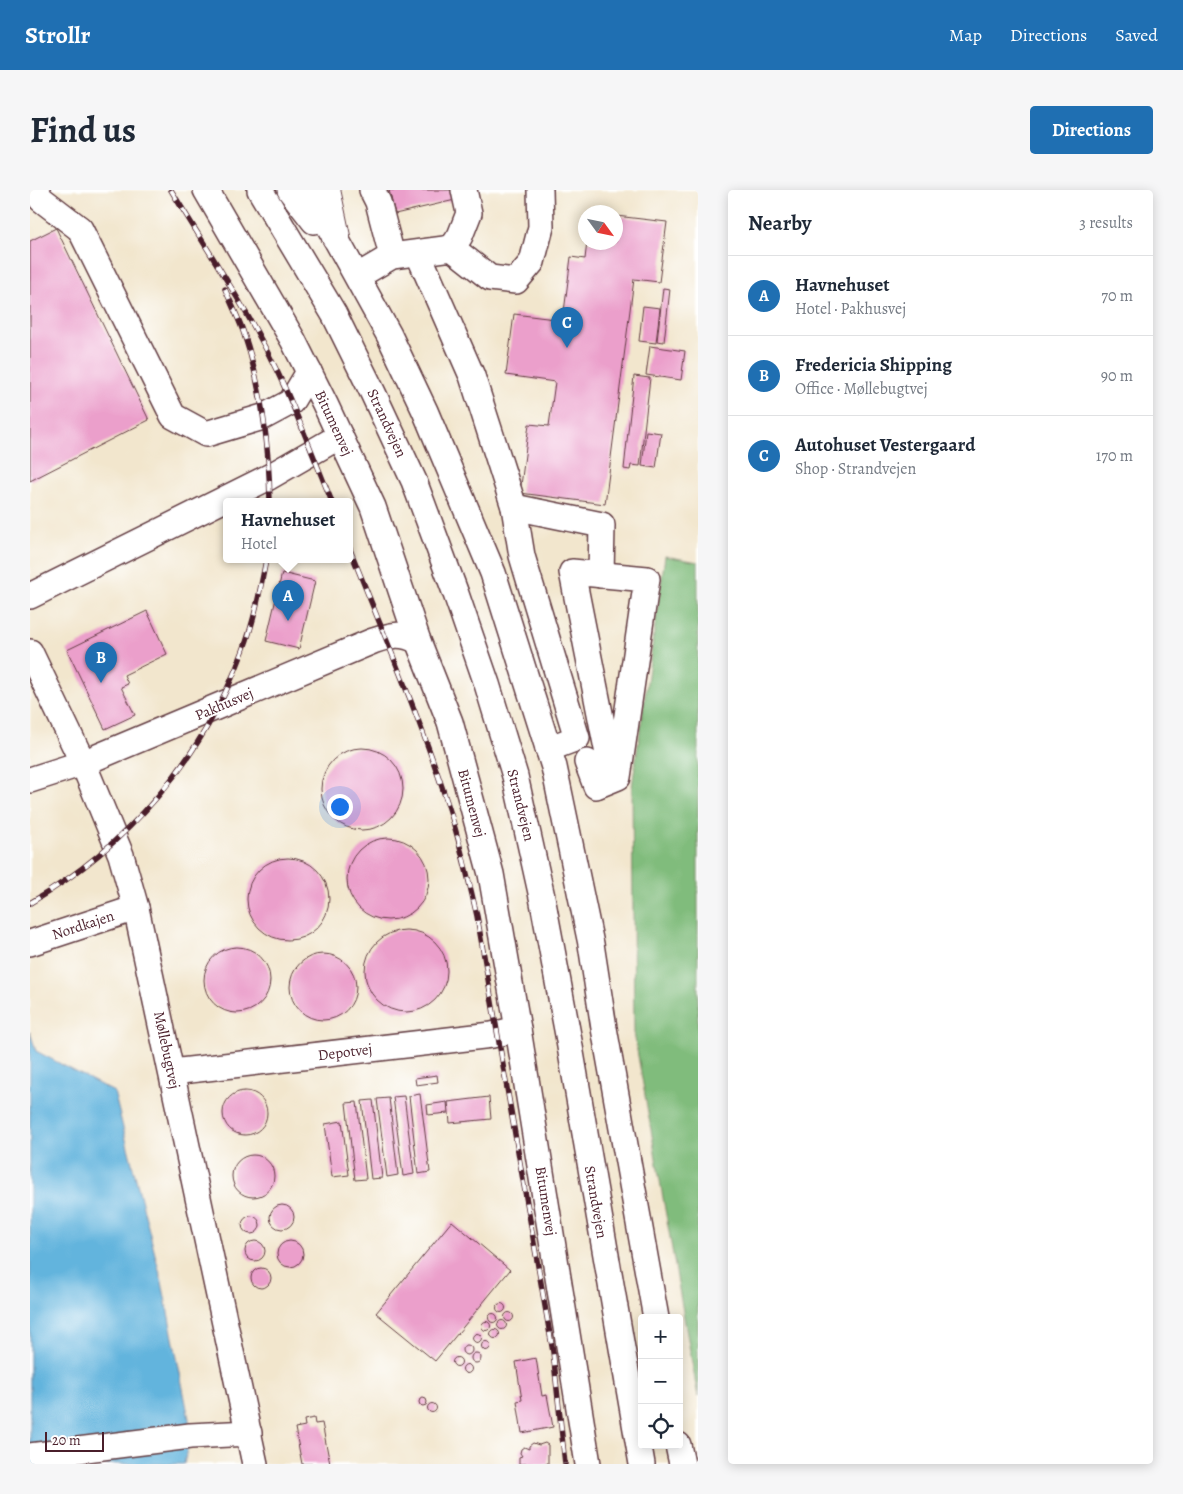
<!DOCTYPE html>
<html lang="en">
<head>
<meta charset="utf-8">
<style>
	body { margin:0; font-family:Alegreya,serif; background:#f6f6f7; color:#1f2937 }
	.controls { position:absolute; right:15px; bottom:15px; display:grid; overflow:hidden; border-radius:5px; box-shadow:0 2px 12px #0003 }
	.controls button { width:45px; height:45px; display:grid; place-items:center; padding:0; border:0; border-bottom:1px solid #e0e1e3; background:#fff; color:#1f2937; font:25px sans-serif }
	.compass { position:absolute; left:548px; top:15px; width:45px; height:45px; border-radius:50%; background:#fff; box-shadow:0 2px 12px #0003; rotate:123deg }
	.scale { position:absolute; left:15px; bottom:12px; width:59px; box-sizing:border-box; padding-left:5px; border:2px solid #4a1f2b; border-top:0; font-size:14px; line-height:18px; white-space:nowrap; color:#4a1f2b; -webkit-text-stroke:4px #fff; paint-order:stroke }
	.you { position:absolute; left:309px; top:616px; width:18px; height:18px; margin:-12px; border:4px solid #fff; border-radius:50%; background:#1a73e8; box-shadow:0 0 0 8px #1a73e833 }
	.badge { display:grid; place-items:center; width:32px; height:32px; border-radius:50%; background:#1f6fb2; color:#fff; font-size:16px; font-weight:700 }
	.pin { position:absolute; translate:-50% -41px; filter:drop-shadow(0 1px 2px #0008) }
	.pin::after { content:''; position:absolute; top:26px; width:18px; height:15px; background:inherit; clip-path:polygon(0 0,100% 0,50% 100%) }
	.popup { position:absolute; left:193px; top:308px; width:130px; height:65px; box-sizing:border-box; display:grid; place-content:center; border-radius:5px; background:#fff; filter:drop-shadow(0 1px 4px #0005); font-size:16px; white-space:nowrap; color:#747a83 }
	.popup b { font-size:19px; color:#1f2937 }
	.popup::after { content:''; position:absolute; left:50%; top:100%; margin-left:-10px; border:10px solid transparent; border-top-color:#fff }
	.list { margin:0; padding:0; list-style:none }
	h2 { display:flex; justify-content:space-between; align-items:center; height:65px; margin:0; padding:0 20px; font-size:21px }
	h2 small { font-size:16px; font-weight:400; color:#747a83 }
	.list li { display:grid; grid-template-columns:32px 1fr auto; gap:15px; align-items:center; box-sizing:border-box; height:80px; padding:0 20px; border-top:1px solid #e0e1e3 }
	.list b { display:block; font-size:19px; white-space:nowrap }
	.list p { margin:0; font-size:16px; white-space:nowrap; color:#747a83 }
	.list em { font-size:16px; font-style:normal; color:#747a83 }
	.icon { flex:none; width:28px; height:28px; fill:none; stroke:currentColor; stroke-width:2; stroke-linecap:round; stroke-linejoin:round }
	.map { position:relative; flex:none; width:668px; height:1274px; overflow:hidden; border-radius:5px }
	header { display:flex; align-items:center; gap:30px; box-sizing:border-box; height:70px; padding:0 25px; background:#1f6fb2; color:#fff }
	header strong { font-size:24px }
	nav { display:flex; gap:28px; margin-inline-start:auto; font-size:18px }
	.intro { display:flex; align-items:center; justify-content:space-between; box-sizing:border-box; height:120px; padding:0 30px }
	h1 { margin:0; font-size:35px }
	.button { padding:12px 22px; border-radius:5px; background:#1f6fb2; color:#fff; font-size:18px; font-weight:700 }
	main { display:flex; gap:30px; padding:0 30px }
	aside { flex:1; background:#fff; border-radius:5px; box-shadow:0 2px 12px #0003 }
	.map>svg:first-child { display:block }
</style>
</head>
<body>
<header>
<strong>Strollr</strong>
<nav><a>Map</a><a>Directions</a><a>Saved</a></nav>
</header>
<div class="intro"><h1>Find us</h1><a class="button">Directions</a></div>
<main>
<div class="map">
<svg width="668" height="1274" viewBox="0 0 668 1274">
	<rect width="100%" height="100%" fill="#fff"/>
	<filter id="ink" filterUnits="userSpaceOnUse"><feTurbulence type="fractalNoise" baseFrequency=".02" numOctaves="2"/><feDisplacementMap in="SourceGraphic" scale="10" xChannelSelector="R" yChannelSelector="G"/><feConvolveMatrix kernelMatrix="1 2 1 2 8 2 1 2 1" color-interpolation-filters="sRGB"/></filter>
	<filter id="wash" filterUnits="userSpaceOnUse"><feTurbulence type="fractalNoise" baseFrequency=".0096" numOctaves="4" result="noise"/><feDisplacementMap in="SourceGraphic" scale="20" xChannelSelector="R" yChannelSelector="G"/><feGaussianBlur stdDeviation="1.12" result="paint"/><feColorMatrix in="noise" values="0 0 0 0 0 0 0 0 0 0 0 0 0 0 0 0 0 1.4 0 .05"/><feComposite in="paint" operator="in"/></filter>
	<g filter="url(#wash)">
		<rect width="100%" height="100%" fill="#f2e6cd"/>
		<path fill="#80bc7b" stroke="#656e53" d="M635,366l33,6v835l-64,-364 -2,-246z"/>
		<path fill="#62b4dd" stroke="#566a84" d="M0,842l6,19 78,41 48,190 27,137 1,17 -6,28h-154z"/>
		<g id="blocks">
			<g fill="#eb9fcb">
				<path d="M359,0h64l2,10 -60,14z"/>
				<path d="M586,26l51,6 -8,60 -25,-3 -29,225 -85,-11 9,-69 20,2 6,-44 -49,-7 8,-61 49,6 8,-63 14,2 2,-17h29z"/>
				<path d="M26,38l93,192 -119,61v-240z"/>
				<path d="M633,98l7,1 -6,53 -7,-1z"/>
				<path d="M613,116l17,2 -4,35 -17,-2z"/>
				<path d="M620,156l35,5 -4,29 -35,-5z"/>
				<path d="M604,186l16,2 -10,88 -9,-1 -1,5 -6,-1z"/>
				<path d="M616,241l15,2 -5,35 -14,-2z"/>
				<path d="M252,383l33,8 -16,68 -33,-8z"/>
				<path d="M117,421l20,43 -43,21 4,9 -7,3 14,28 -30,14 -38,-79z"/>
				<circle cx="332" cy="599" r="41"/>
				<circle cx="358" cy="689" r="41"/>
				<circle cx="258" cy="709" r="41"/>
				<circle cx="376" cy="781" r="41"/>
				<circle cx="207" cy="790" r="33"/>
				<circle cx="293" cy="797" r="33"/>
				<path d="M407,885l1,7 -22,3 -1,-7z"/>
				<circle cx="215" cy="923" r="22"/>
				<path d="M390,904l10,78 -12,2 -9,-78z"/>
				<path d="M374,906l10,78 -11,2 -10,-79z"/>
				<path d="M459,907l2,22 -41,4 -2,-21z"/>
				<path d="M359,908l9,77 -11,2 -10,-78z"/>
				<path d="M343,910l9,78 -11,1 -9,-78z"/>
				<path d="M327,912l9,77 -11,1 -9,-77z"/>
				<path d="M417,912l1,11 -20,2 -1,-10z"/>
				<path d="M312,931l7,54 -17,2 -7,-53z"/>
				<circle cx="223" cy="986" r="21"/>
				<circle cx="252" cy="1027" r="12"/>
				<circle cx="221" cy="1035" r="9"/>
				<path d="M422,1031l58,49 -75,91 -59,-48z"/>
				<circle cx="225" cy="1061" r="10"/>
				<circle cx="260" cy="1064" r="13"/>
				<circle cx="231" cy="1088" r="10"/>
				<circle cx="471" cy="1118" r="4.5"/>
				<circle cx="479" cy="1127" r="4.5"/>
				<circle cx="463" cy="1128" r="4.5"/>
				<circle cx="472" cy="1135" r="4.5"/>
				<circle cx="456" cy="1136" r="4.5"/>
				<circle cx="465" cy="1144" r="4.5"/>
				<circle cx="447" cy="1148" r="4.5"/>
				<circle cx="456" cy="1156" r="4.5"/>
				<circle cx="437" cy="1160" r="5"/>
				<circle cx="446" cy="1168" r="5"/>
				<circle cx="427" cy="1172" r="4.5"/>
				<path d="M506,1168l6,38 5,-1 6,32 -31,6 -5,-32 5,-1 -6,-38z"/>
				<circle cx="437" cy="1179" r="4.5"/>
				<circle cx="393" cy="1212" r="4"/>
				<circle cx="402" cy="1218" r="4.5"/>
				<path d="M284,1228l1,6 7,-1 8,41h-28l-7,-36 10,-2 -1,-6z"/>
				<path d="M503,1253l6,2 6,-2 3,2v19h-29v-7l3,-1 -2,-3 1,-4 3,-2 5,2v-3z"/>
			</g>
		</g>
	</g>
	<g filter="url(#ink)">
		<use href="#blocks" fill-opacity="0" stroke="#633d43" stroke-width="1"/>
		<g fill="none" stroke-linecap="round" stroke-linejoin="round">
			<defs>
				<g id="minor">
					<path d="M6,0l5,9 39,30 93,187 33,18 57,-17 28,-15 18,-30"/>
					<path d="M176,0l87,150 32,64 48,103 45,134 32,81 41,152 27,155 70,435"/>
					<path d="M230,0l74,124 39,79 41,88 42,113 31,90 28,92 27,121 26,138 74,429"/>
					<path d="M260,0l24,31"/>
					<path d="M279,0l80,145 36,76 68,162 61,194 37,177 13,84 52,290"/>
					<path d="M342,0l6,12 14,54"/>
					<path d="M422,58l8,-12 9,-23 -5,-23"/>
					<path d="M388,63l54,123 42,131 8,49 55,182 -29,11"/>
					<path d="M328,86l34,-20 60,-8 38,30 26,3 16,-19 9,-35 -1,-37"/>
					<path d="M484,317l88,18 -1,50"/>
					<path d="M0,406l239,-119 71,-41"/>
					<path d="M0,462l53,111 38,92 15,53 119,556"/>
					<path d="M557,572l9,24 22,-9 29,-198 -75,-7 41,207"/>
					<path d="M0,590l53,-17 290,-122c18,-6 27,-9 45,0"/>
					<path d="M0,753l106,-35"/>
					<path d="M142,882l320,-37 26,-6"/>
					<path d="M648,1255l4,19"/>
					<path d="M0,1266l160,-20 59,-3"/>
				</g>
				<path id="major" d="M296,0l10,47"/>
			</defs>
			<use href="#minor" stroke="#633d43" stroke-width="28"/>
			<use href="#major" stroke="#633d43" stroke-width="30"/>
			<use href="#minor" stroke="#fff" stroke-width="25"/>
			<use href="#major" stroke="#fff" stroke-width="28"/>
			<defs>
				<g id="rail">
					<path d="M141,0c35,58 73,114 103,175 22,44 39,91 58,137"/>
					<path d="M195,99c6,14 13,28 18,42 19,55 26,114 27,171"/>
					<path d="M319,357c33,83 69,166 97,252 13,38 22,78 31,117l76,436 12,112"/>
					<path d="M0,713c98,-57 173,-145 213,-252 11,-29 17,-60 23,-91"/>
				</g>
			</defs>
			<use href="#rail" stroke="#4a1f2b" stroke-width="5.5"/>
			<use href="#rail" stroke="#fff" stroke-width="4" stroke-dasharray="11" stroke-linecap="butt"/>
		</g>
	</g>
	<g text-anchor="middle" dominant-baseline="central" stroke-width="4" stroke-linejoin="round" paint-order="stroke">
		<g font-size="15" fill="#4a1f2b" stroke="#fff">
			<text transform="translate(304 233) rotate(65)">Bitumenvej</text>
			<text transform="translate(357 233) rotate(65)">Strandvejen</text>
			<text transform="translate(194 514) rotate(-23)">Pakhusvej</text>
			<text transform="translate(442 613) rotate(75)">Bitumenvej</text>
			<text transform="translate(491 615) rotate(76)">Strandvejen</text>
			<text transform="translate(53 735) rotate(-18)">Nordkajen</text>
			<text transform="translate(137 860) rotate(78)">Møllebugtvej</text>
			<text transform="translate(315 862) rotate(-7)">Depotvej</text>
			<text transform="translate(516 1011) rotate(81)">Bitumenvej</text>
			<text transform="translate(566 1012) rotate(80)">Strandvejen</text>
		</g>
	</g>
</svg>
<div class="controls">
<button>+</button>
<button>−</button>
<button><svg class="icon" aria-label="locate" viewBox="0 0 24 24"><circle cx="12" cy="12" r="6"/><path d="M12 2v4M12 18v4M2 12h4M18 12h4"/></svg></button>
</div>
<svg class="compass" viewBox="-18 -18 36 36"><path d="M0-13l5 13h-10z" fill="#e53935"/><path d="M0 13l5-13h-10z" fill="#747a83"/></svg>
<div class="scale">20 m</div>
<div class="you"></div>
<div class="pin badge" style="left:258px;top:431px">A</div>
<div class="popup"><b>Havnehuset</b>Hotel</div>
<div class="pin badge" style="left:71px;top:493px">B</div>
<div class="pin badge" style="left:537px;top:158px">C</div>
</div>
<aside>
<h2>Nearby<small>3 results</small></h2>
<ul class="list">
<li><span class="badge">A</span><div><b>Havnehuset</b><p>Hotel · Pakhusvej</p></div><em>70 m</em></li>
<li><span class="badge">B</span><div><b>Fredericia Shipping</b><p>Office · Møllebugtvej</p></div><em>90 m</em></li>
<li><span class="badge">C</span><div><b>Autohuset Vestergaard</b><p>Shop · Strandvejen</p></div><em>170 m</em></li>
</ul>
</aside>
</main>
</body>
</html>
